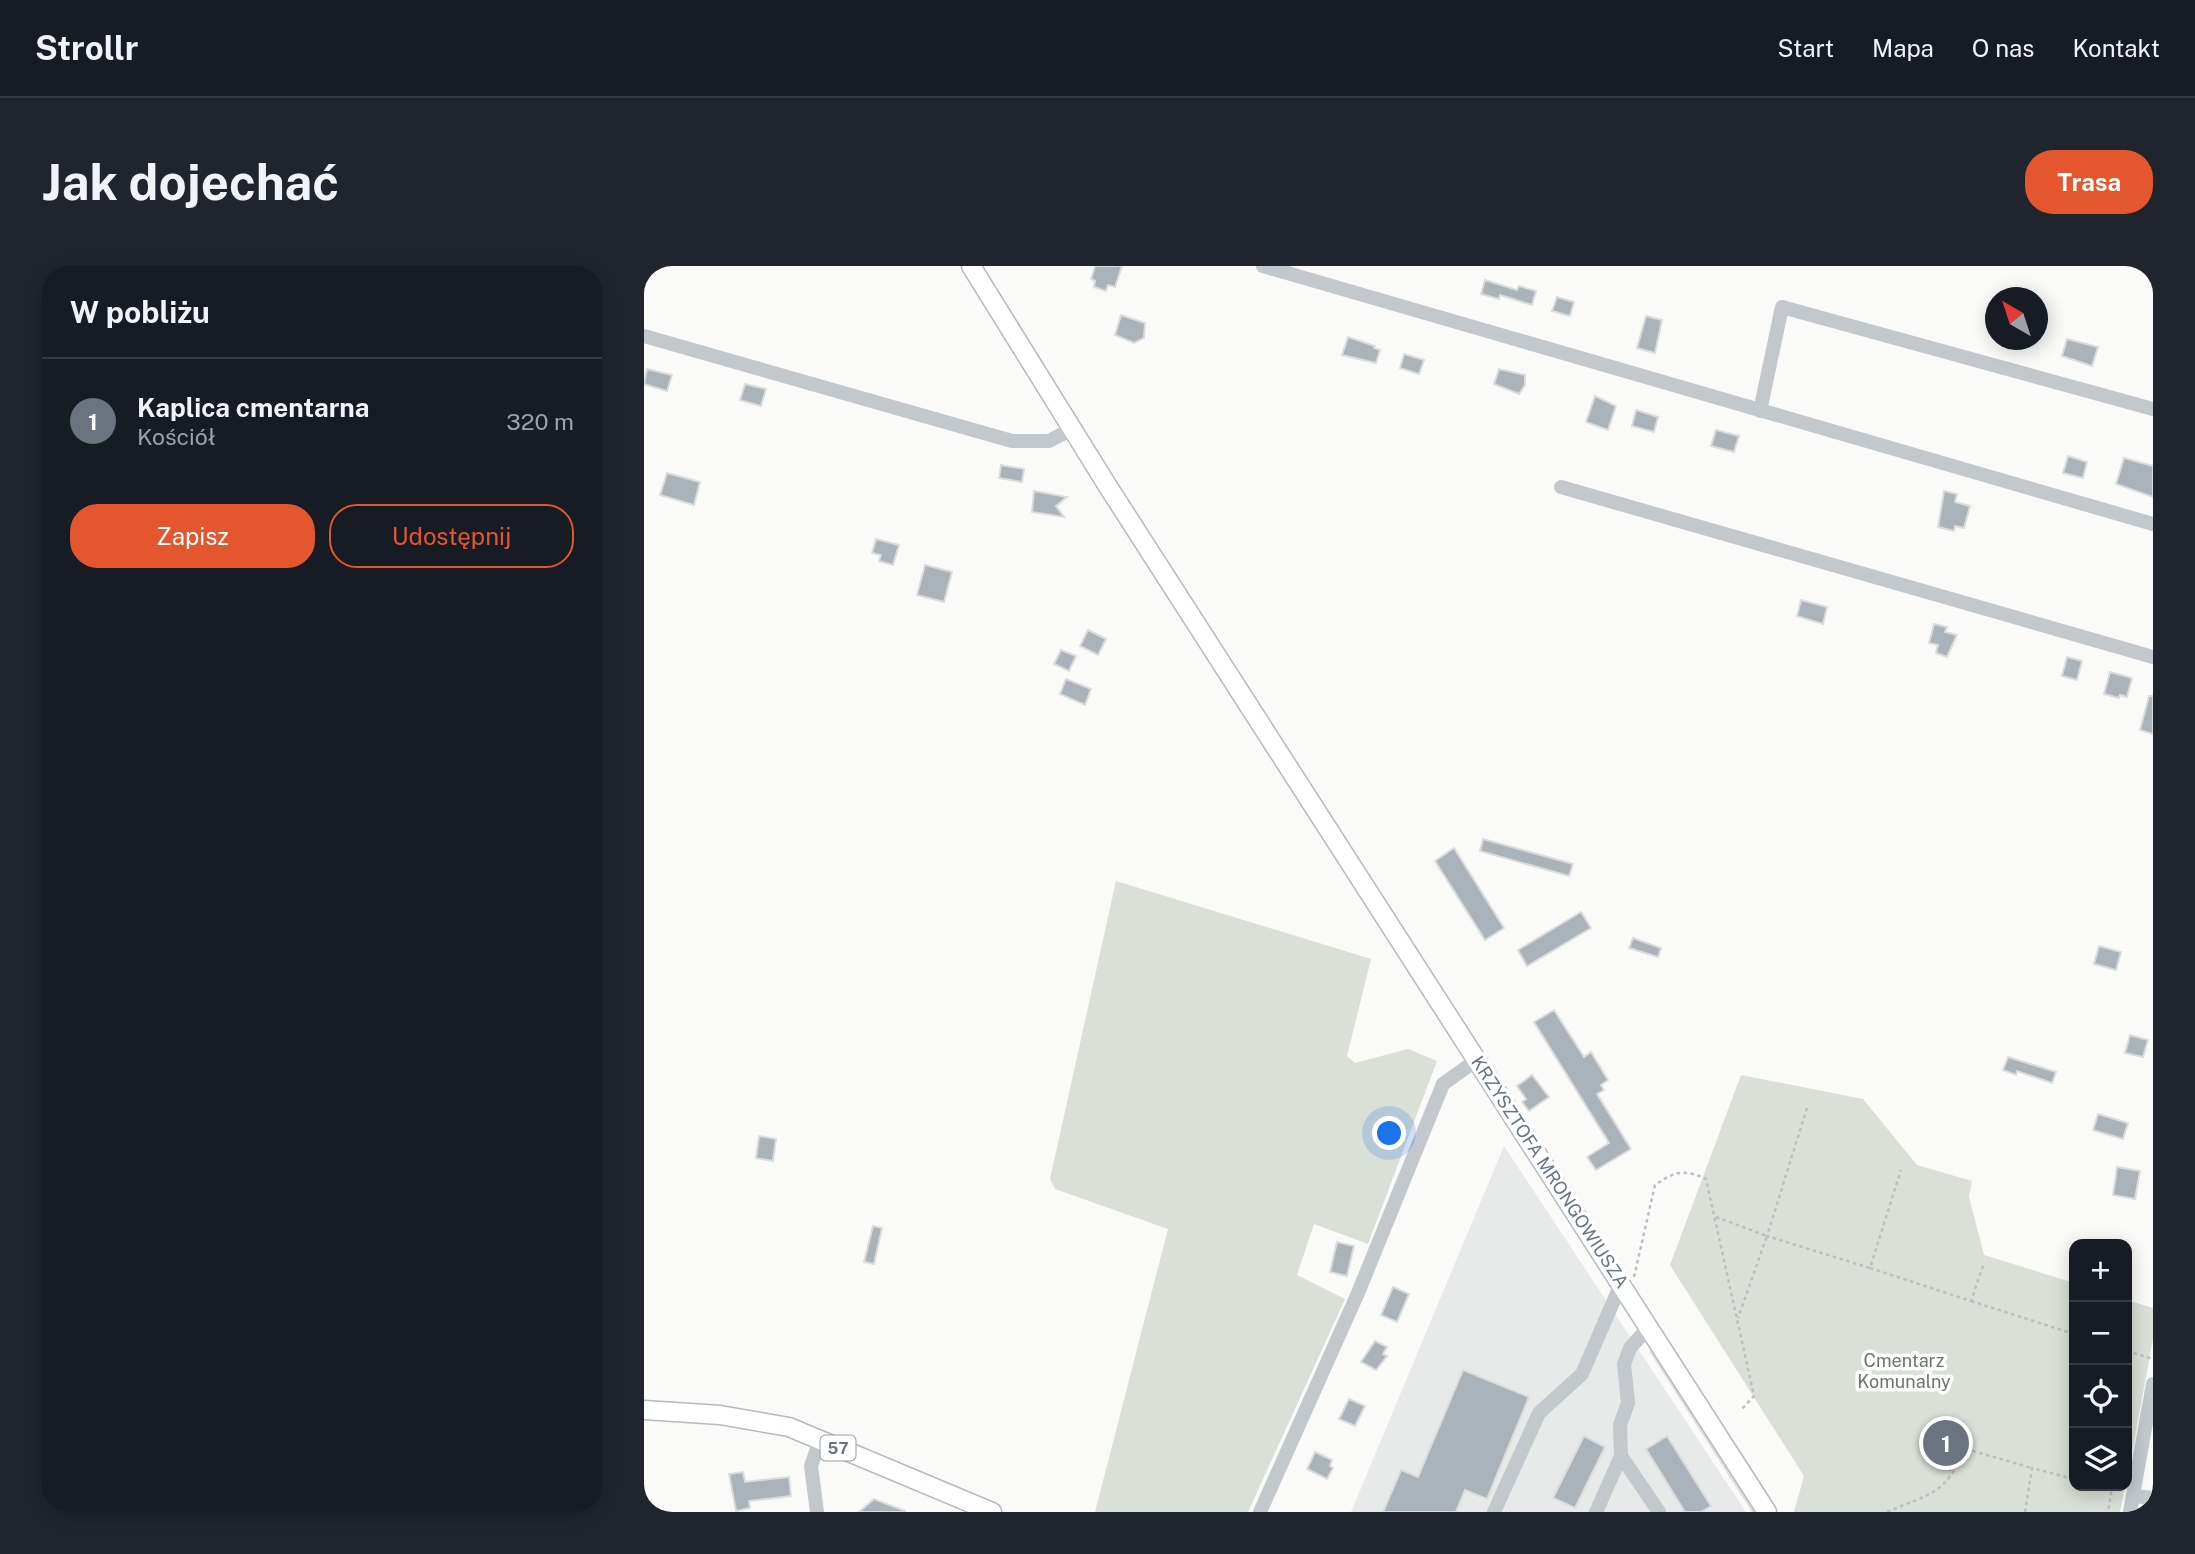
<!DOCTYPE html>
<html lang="pl">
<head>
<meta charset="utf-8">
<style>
	body { margin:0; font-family:"Public Sans",sans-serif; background:#20242c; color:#f1f3f6 }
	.controls { position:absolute; right:21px; bottom:21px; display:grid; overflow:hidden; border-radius:14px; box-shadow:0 4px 18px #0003 }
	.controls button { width:63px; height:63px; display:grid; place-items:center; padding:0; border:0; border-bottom:2px solid #363941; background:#171b24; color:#f1f3f6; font:35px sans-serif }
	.compass { position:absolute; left:1341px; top:21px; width:63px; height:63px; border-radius:50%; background:#171b24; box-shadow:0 4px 18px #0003; rotate:321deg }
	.you { position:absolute; left:746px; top:868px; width:24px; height:24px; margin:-18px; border:5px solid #fff; border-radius:50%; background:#1a73e8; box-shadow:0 0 0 10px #1a73e833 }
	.badge { display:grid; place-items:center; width:46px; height:46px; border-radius:50%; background:#e4572e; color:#fff; font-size:23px; font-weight:700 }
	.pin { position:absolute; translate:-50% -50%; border:4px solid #fff; box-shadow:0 2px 7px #0006 }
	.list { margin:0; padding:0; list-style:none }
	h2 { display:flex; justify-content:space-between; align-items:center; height:91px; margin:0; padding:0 28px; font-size:30px }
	h2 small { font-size:23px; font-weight:400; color:#9ea1a6 }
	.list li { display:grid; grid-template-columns:46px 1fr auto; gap:21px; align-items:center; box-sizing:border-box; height:126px; padding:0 28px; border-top:2px solid #363941 }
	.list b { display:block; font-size:26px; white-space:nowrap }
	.list p { margin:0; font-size:23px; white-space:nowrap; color:#9ea1a6 }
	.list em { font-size:23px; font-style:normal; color:#9ea1a6 }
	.actions { display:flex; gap:14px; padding:21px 28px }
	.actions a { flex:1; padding:16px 0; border:2px solid #e4572e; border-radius:28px; text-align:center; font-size:24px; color:#e4572e }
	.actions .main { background:#e4572e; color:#fff }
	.icon { flex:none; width:38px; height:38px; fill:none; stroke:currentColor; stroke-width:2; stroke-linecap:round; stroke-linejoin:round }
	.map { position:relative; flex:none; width:1509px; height:1246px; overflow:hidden; border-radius:28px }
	header { display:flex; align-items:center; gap:42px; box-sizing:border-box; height:98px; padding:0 35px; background:#171b24; border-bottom:2px solid #363941 }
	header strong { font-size:33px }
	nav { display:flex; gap:38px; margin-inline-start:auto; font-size:24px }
	.intro { display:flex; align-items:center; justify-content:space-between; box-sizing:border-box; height:168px; padding:0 42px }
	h1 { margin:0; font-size:49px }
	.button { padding:18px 32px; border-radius:28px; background:#e4572e; color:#fff; font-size:24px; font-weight:700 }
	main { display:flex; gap:42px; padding:0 42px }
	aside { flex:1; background:#171b24; border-radius:28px; box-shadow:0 4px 18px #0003 }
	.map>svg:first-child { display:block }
</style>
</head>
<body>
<header>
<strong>Strollr</strong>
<nav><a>Start</a><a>Mapa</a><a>O nas</a><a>Kontakt</a></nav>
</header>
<div class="intro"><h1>Jak dojechać</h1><a class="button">Trasa</a></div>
<main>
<aside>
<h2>W pobliżu<small></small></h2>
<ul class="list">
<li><span class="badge" style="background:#6b7280">1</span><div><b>Kaplica cmentarna</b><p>Kościół</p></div><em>320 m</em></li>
</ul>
<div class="actions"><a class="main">Zapisz</a><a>Udostępnij</a></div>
</aside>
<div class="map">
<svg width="1509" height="1246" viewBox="0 0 1509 1246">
	<rect width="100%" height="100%" fill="#fafaf8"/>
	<path fill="#e8e9e9" d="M860,880l242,366h-395z"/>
	<g fill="#dadfd7">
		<path d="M472,615l255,78 -24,97 8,7 53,-14 29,12 -69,183 -54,-20 -17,51 48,24 -97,213h-153l73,-283 -113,-40 -5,-10z"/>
		<path d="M1097,809l122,24 54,66 55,16 -3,16 15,58 90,28v203h51l-5,26h-326l10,-36 -134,-211z"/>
		<path d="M1483,1034l26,8v31l-26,140z"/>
		<path d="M1004,1083l6,5 101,158h-3z"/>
	</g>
	<g fill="#aab3b9" stroke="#dcdcda" stroke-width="2">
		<path d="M451,0h27l-7,21 -7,-2 -2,6 -12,-4 1,-6 -4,-2z"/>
		<path d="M841,14l32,10 2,-4 17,5 -4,14 -32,-10 -1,4 -18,-5z"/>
		<path d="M913,31l17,5 -4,14 -18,-5z"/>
		<path d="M477,49l24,8 -1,15 -10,5 -19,-8z"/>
		<path d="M1002,50l16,4 -7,33 -18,-5z"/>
		<path d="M704,71l27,9 -1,2 6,2 -4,13 -34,-8z"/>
		<path d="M1423,73l31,8 -6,19 -30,-10z"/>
		<path d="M760,88l20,6 -5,14 -19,-6z"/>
		<path d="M3,103l25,6 -5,16 -23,-7z"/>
		<path d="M855,103l26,6v10l-6,9 -25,-10z"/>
		<path d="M101,118l21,5 -5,17 -21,-6z"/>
		<path d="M951,130l21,10 -8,24 -22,-8z"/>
		<path d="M992,144l22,7 -4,15 -22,-6z"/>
		<path d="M1072,164l23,6 -5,16 -23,-6z"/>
		<path d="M1424,190l19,6 -4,16 -20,-5z"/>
		<path d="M1480,192l29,8v31l-37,-13z"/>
		<path d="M357,199l23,4 -2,13 -23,-4z"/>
		<path d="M23,207l33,9 -6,23 -34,-10z"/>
		<path d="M390,225l33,6 -11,9 8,11 -32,-5z"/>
		<path d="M1300,225l13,3 -2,8 15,4 -6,22 -9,-2 -1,5 -16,-4z"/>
		<path d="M232,273l23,6 -6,20 -14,-4 2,-6 -9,-2z"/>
		<path d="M281,299l27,7 -8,30 -27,-7z"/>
		<path d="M1157,334l26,7 -4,17 -26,-8z"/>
		<path d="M1290,358l13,3 -2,5 12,3 -10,22 -11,-4 2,-8 -9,-2z"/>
		<path d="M444,364l18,9 -8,16 -18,-9z"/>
		<path d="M417,384l15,6 -7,15 -15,-7z"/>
		<path d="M1423,391l15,4 -5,19 -15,-4z"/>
		<path d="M1466,406l22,6 -5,19 -7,-2 -1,3 -15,-4z"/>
		<path d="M422,413l25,10 -6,16 -25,-11z"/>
		<path d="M1505,430h4v38l-13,-4z"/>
		<path d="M839,573l90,25 -4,12 -89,-25z"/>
		<path d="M810,582l50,80 -19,12 -50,-79z"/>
		<path d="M937,646l10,16 -64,38 -9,-16z"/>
		<path d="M989,672l28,10 -3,9 -29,-9z"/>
		<path d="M1455,680l22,6 -5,18 -22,-6z"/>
		<path d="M910,744l30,47 7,-5 17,28 -7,5 3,5 -7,4 34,55 -35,21 -9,-13 22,-14 -75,-121z"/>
		<path d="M1486,769l18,5 -5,17 -18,-4z"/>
		<path d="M1364,791l48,15 -4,11 -35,-12 -1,4 -13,-5z"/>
		<path d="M888,809l17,22 -20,14 -7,-9 4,-3 -9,-13z"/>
		<path d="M1454,848l30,9 -5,16 -30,-9z"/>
		<path d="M115,870l17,3 -3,22 -17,-3z"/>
		<path d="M1473,901l23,4 -5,28 -22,-4z"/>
		<path d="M229,960l9,2 -8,36 -10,-2z"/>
		<path d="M693,976l17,4 -7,30 -17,-4z"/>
		<path d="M749,1021l16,7 -12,28 -16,-7z"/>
		<path d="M731,1075l12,6 -4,7 4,2 -11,14 -15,-8z"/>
		<path d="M819,1104l66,27 -42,102 -22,-9 -9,22h-73l18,-42 17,7z"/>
		<path d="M705,1133l16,7 -10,20 -16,-7z"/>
		<path d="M1321,1153l-14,55 -19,-25 3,-2 -3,-8z"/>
		<path d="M940,1170l21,11 -30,61 -22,-10z"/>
		<path d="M1023,1170l44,70 -10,6h-16l-39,-63z"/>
		<path d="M671,1186l17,8 -2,6 3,2 -6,11 -20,-10z"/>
		<path d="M99,1206l2,10 44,-5 2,19 -42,5 1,7 -14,3 -7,-37z"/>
		<path d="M230,1233l31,12v1h-46z"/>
	</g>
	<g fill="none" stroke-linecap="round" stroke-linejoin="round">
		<defs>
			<g id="major">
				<path d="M327,0l136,219 660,1027"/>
				<path d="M0,1144l76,5 69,12 203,85"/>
			</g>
		</defs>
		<use href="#major" stroke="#b5babe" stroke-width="21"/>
		<g stroke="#bbbfc2" stroke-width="2.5" stroke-dasharray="3.5 3.5" stroke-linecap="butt">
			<path d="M1163,842l-40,128 103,32 31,-98"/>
			<path d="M1072,951l51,19 -29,82"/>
			<path d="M1226,1002l101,33 13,-38"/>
			<path d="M990,1011l21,-92c20,-14 29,-16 51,-6l48,217 -14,15"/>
			<path d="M1327,1035l103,33"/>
			<path d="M1483,1085l26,8"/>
			<path d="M1458,1220l10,2 -4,24"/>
			<path d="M1243,1246c46,-20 56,-16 79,-63l66,19"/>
			<path d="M1381,1246l7,-44 42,11"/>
		</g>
		<g stroke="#c3c8cc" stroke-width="14">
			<path d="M619,0l890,258"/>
			<path d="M0,70l368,105h37l23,-12"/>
			<path d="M1116,145l22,-104 371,102"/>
			<path d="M917,221l592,170"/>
			<path d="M977,1190l38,56"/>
			<path d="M1490,1230l19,2"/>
			<path d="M173,1246l-6,-46 9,-26"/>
			<path d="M616,1246l98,-219 85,-209 35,-25"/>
			<path d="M850,1246l45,-99 43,-39 39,-90"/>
			<path d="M952,1246l25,-56 -1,-31 8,-22 -4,-39 6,-16 19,-21"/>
			<path d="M1486,1246l23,-128"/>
		</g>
		<use href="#major" stroke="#fff" stroke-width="18"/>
	</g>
	<g text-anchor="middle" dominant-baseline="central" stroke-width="7" stroke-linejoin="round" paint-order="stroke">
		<rect fill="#fff" stroke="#939fa8" stroke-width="2" x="176.5" y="1169.5" width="35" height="25" rx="5"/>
		<g font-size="16" font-weight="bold" fill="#657683">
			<text x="194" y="1182">57</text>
		</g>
		<g font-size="18" fill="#657683" stroke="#fff">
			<text transform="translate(906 906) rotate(57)">KRZYSZTOFA MRONGOWIUSZA</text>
		</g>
		<g font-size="18" fill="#687a64" stroke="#fff">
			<text x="1260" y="1094">Cmentarz<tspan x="1260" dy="21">Komunalny</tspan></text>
		</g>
	</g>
</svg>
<div class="controls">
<button>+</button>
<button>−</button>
<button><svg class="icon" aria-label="locate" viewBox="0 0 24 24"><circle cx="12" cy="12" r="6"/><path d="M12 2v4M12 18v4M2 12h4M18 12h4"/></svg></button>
<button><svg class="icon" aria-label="layers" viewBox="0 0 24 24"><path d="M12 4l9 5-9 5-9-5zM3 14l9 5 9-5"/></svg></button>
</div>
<svg class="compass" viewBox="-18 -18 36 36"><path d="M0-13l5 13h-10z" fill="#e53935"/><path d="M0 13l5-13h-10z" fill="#9ea1a6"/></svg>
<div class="you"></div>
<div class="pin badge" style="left:1302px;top:1177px;background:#6b7280">1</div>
</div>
</main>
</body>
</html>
